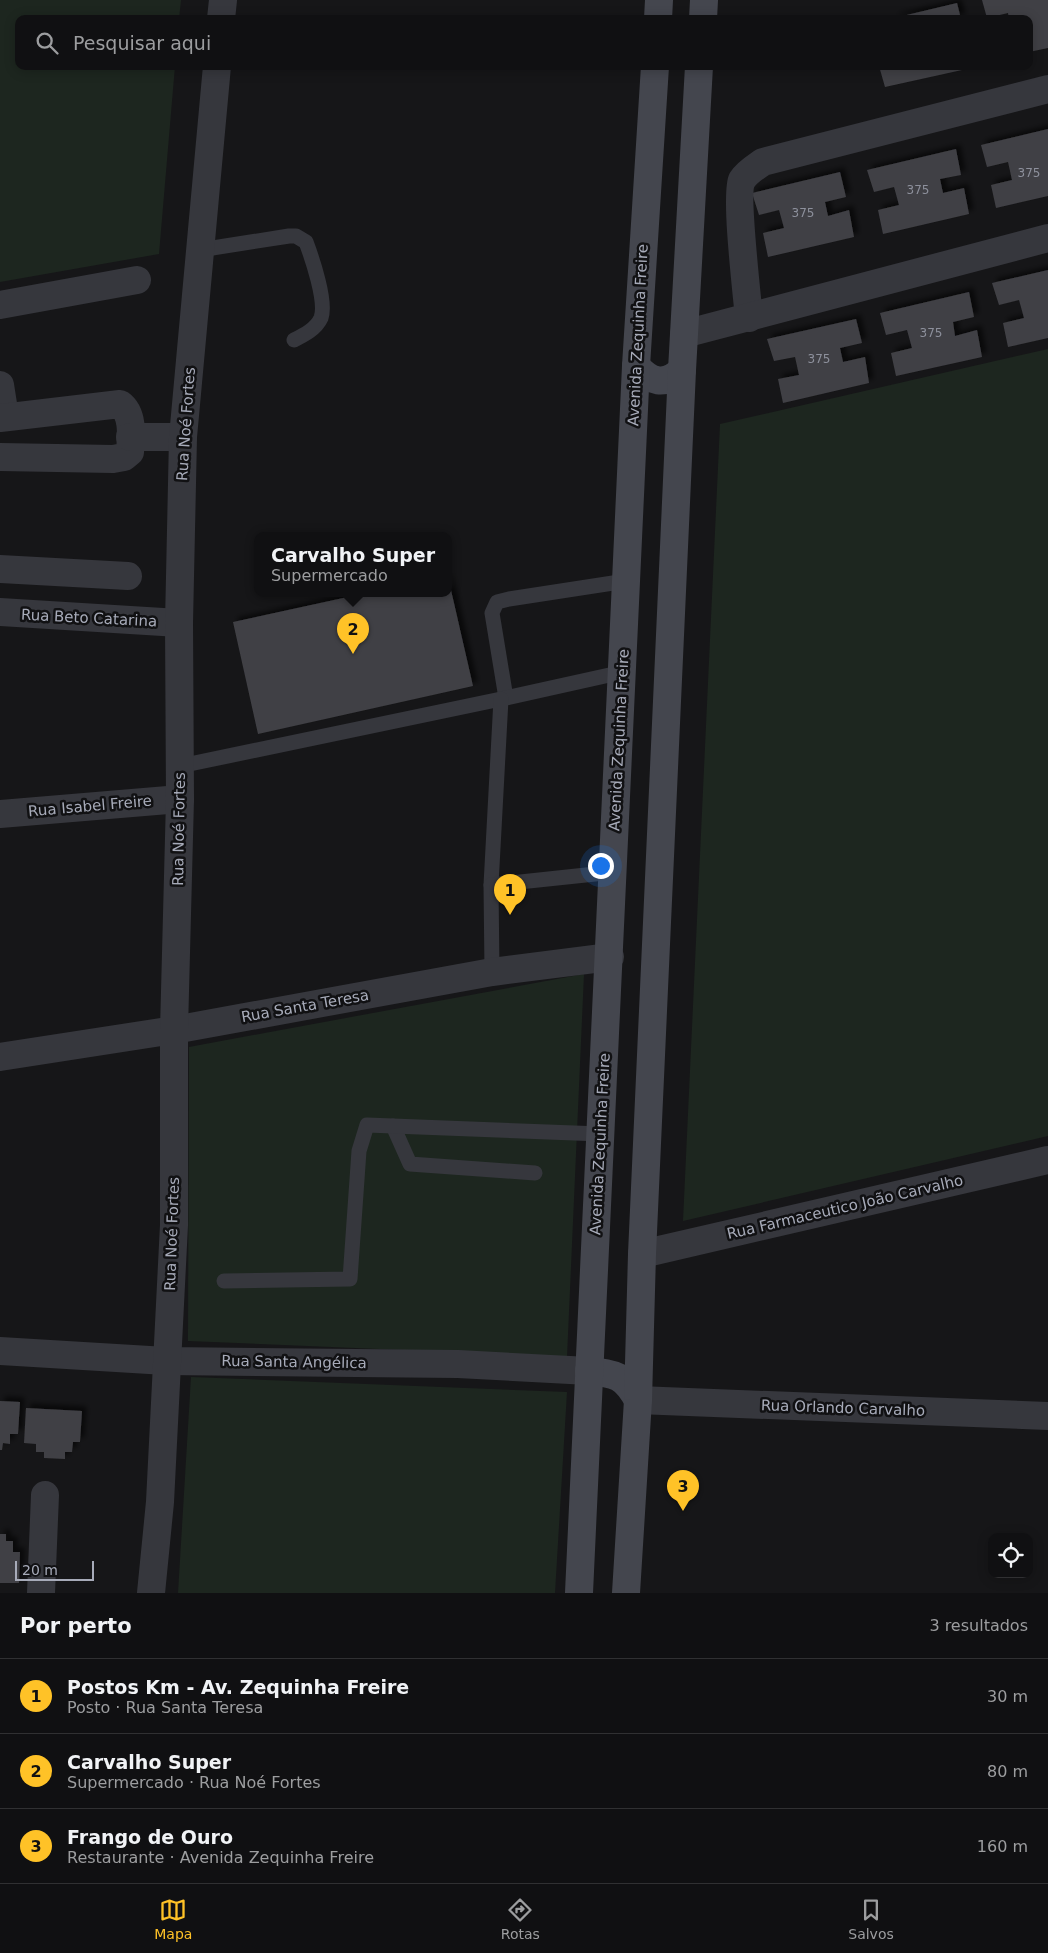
<!DOCTYPE html>
<html lang="pt">
<head>
<meta charset="utf-8">
<style>
	body { margin:0; font-family:"DejaVu Sans",sans-serif; background:#19191b; color:#f1f3f6 }
	.controls { position:absolute; right:15px; bottom:15px; display:grid; overflow:hidden; border-radius:10px; box-shadow:0 2px 12px #0003 }
	.controls button { width:45px; height:45px; display:grid; place-items:center; padding:0; border:0; border-bottom:1px solid #303032; background:#101012; color:#f1f3f6; font:25px sans-serif }
	.scale { position:absolute; left:15px; bottom:12px; width:79px; box-sizing:border-box; padding-left:5px; border:2px solid #a7abb9; border-top:0; font-size:14px; line-height:18px; white-space:nowrap; color:#a7abb9; -webkit-text-stroke:4px #111113; paint-order:stroke }
	.you { position:absolute; left:600px; top:865px; width:18px; height:18px; margin:-12px; border:4px solid #fff; border-radius:50%; background:#1a73e8; box-shadow:0 0 0 8px #1a73e833 }
	.badge { display:grid; place-items:center; width:32px; height:32px; border-radius:50%; background:#ffc227; color:#111; font-size:16px; font-weight:700 }
	.pin { position:absolute; translate:-50% -41px; filter:drop-shadow(0 1px 2px #0008) }
	.pin::after { content:''; position:absolute; top:26px; width:18px; height:15px; background:inherit; clip-path:polygon(0 0,100% 0,50% 100%) }
	.popup { position:absolute; left:254px; top:532px; width:198px; height:65px; box-sizing:border-box; display:grid; place-content:center; border-radius:10px; background:#101012; filter:drop-shadow(0 1px 4px #0005); font-size:16px; white-space:nowrap; color:#9c9d9f }
	.popup b { font-size:19px; color:#f1f3f6 }
	.popup::after { content:''; position:absolute; left:50%; top:100%; margin-left:-10px; border:10px solid transparent; border-top-color:#101012 }
	.list { margin:0; padding:0; list-style:none }
	h2 { display:flex; justify-content:space-between; align-items:center; height:65px; margin:0; padding:0 20px; font-size:21px }
	h2 small { font-size:16px; font-weight:400; color:#9c9d9f }
	.list li { display:grid; grid-template-columns:32px 1fr auto; gap:15px; align-items:center; box-sizing:border-box; height:75px; padding:0 20px; border-top:1px solid #303032 }
	.list b { display:block; font-size:19px; white-space:nowrap }
	.list p { margin:0; font-size:16px; white-space:nowrap; color:#9c9d9f }
	.list em { font-size:16px; font-style:normal; color:#9c9d9f }
	.icon { flex:none; width:28px; height:28px; fill:none; stroke:currentColor; stroke-width:2; stroke-linecap:round; stroke-linejoin:round }
	.map { position:relative; flex:none; width:1048px; height:1593px; overflow:hidden }
	.search { position:absolute; background:#101012; box-shadow:0 2px 12px #0003; left:15px; right:15px; top:15px; height:55px; display:flex; align-items:center; gap:12px; box-sizing:border-box; padding:0 18px; border-radius:10px; color:#9c9d9f; font-size:19px }
	.sheet { height:290px; background:#101012 }
	nav { display:flex; justify-content:space-around; align-items:center; box-sizing:border-box; height:70px; border-top:1px solid #303032; background:#101012; font-size:14px; color:#9c9d9f }
	nav a { display:grid; justify-items:center; gap:2px }
	nav .on { color:#ffc227 }
	.map>svg:first-child { display:block }
</style>
</head>
<body>
<div class="map">
<svg width="1048" height="1593" viewBox="0 0 1048 1593">
	<defs>
		<filter id="shadow"><feDropShadow dx="4.5" dy="-4.5" stdDeviation="2.5" flood-color="#0009"/></filter>
	</defs>
	<rect width="100%" height="100%" fill="#161618"/>
	<g fill="#1d261f">
		<path d="M0,0h181l-2,19h-160v47h156l-16,188 -159,28z"/>
		<path d="M1048,349v787l-365,85 37,-797z"/>
		<path d="M584,974l-17,383 -379,-16 1,-294z"/>
		<path d="M191,1377l376,15 -12,201h-377z"/>
	</g>
	<g fill="#404045" filter="url(#shadow)">
		<path d="M982,0h66v48l-19,4v-33h-20l-1,-6 -21,5z"/>
		<path d="M957,3l4,16h-67v-1z"/>
		<path d="M879,66h91l1,2 -86,19z"/>
		<path d="M1048,129v67l-52,12 -5,-23 21,-5 -4,-18 -21,5 -6,-22z"/>
		<path d="M956,149l5,26 -21,4 3,14 21,-5 5,26 -86,20 -5,-24 21,-5 -5,-18 -20,5 -7,-22z"/>
		<path d="M840,172l6,25 -21,5 3,14 21,-6 5,27 -86,20 -5,-24 21,-5 -5,-18 -20,5 -7,-22z"/>
		<path d="M1048,270v68l-40,9 -5,-24 21,-5 -5,-18 -20,5 -7,-22z"/>
		<path d="M969,292l5,25 -21,5 2,14 22,-6 5,27 -86,19 -5,-23 21,-5 -5,-18 -21,5 -6,-22z"/>
		<path d="M856,319l6,24 -22,5 3,14 22,-5 4,26 -86,20 -5,-24 21,-4 -4,-18 -21,4 -7,-22z"/>
		<path d="M448,577l25,109 -215,48 -25,-112 133,-29h82z"/>
		<path d="M0,1401l20,1 -2,32h-8v10l-7,-1 -1,7h-2z"/>
		<path d="M26,1408l56,3 -2,31h-7l-1,10h-7v7l-21,-1v-6h-8v-8l-12,-1z"/>
		<path d="M0,1534h6v7h7v11h7l-1,31h-19z"/>
	</g>
	<g fill="none" stroke-linecap="round" stroke-linejoin="round">
		<g stroke="#36373d" stroke-width="15">
			<path d="M200,250l89,-14h7l10,6c6,16 21,60 15,76 -5,11 -17,17 -27,22"/>
			<path d="M506,698l-14,-85 5,-11 12,-3 117,-18"/>
			<path d="M180,766l321,-67 122,-27"/>
			<path d="M491,885l10,-186"/>
			<path d="M492,972l-1,-87 123,-13"/>
			<path d="M393,1126l17,38 125,9"/>
			<path d="M224,1281l126,-2 9,-128 8,-26 234,9"/>
		</g>
		<g stroke="#36373d" stroke-width="28">
			<path d="M221,19l2,-19"/>
			<path d="M0,305l137,-25"/>
			<path d="M749,318c-2,-22 -14,-125 -7,-138 5,-8 14,-13 21,-18l285,-73"/>
			<path d="M684,334l364,-96"/>
			<path d="M0,385l5,32"/>
			<path d="M0,418l120,-14c14,10 11,33 10,48l-6,5 -11,2 -113,-2"/>
			<path d="M130,437h53"/>
			<path d="M0,569l128,7"/>
			<path d="M0,612l179,11"/>
			<path d="M0,814l180,-15"/>
			<path d="M0,1057l174,-27 318,-58 118,-15"/>
			<path d="M642,1254l406,-94"/>
			<path d="M0,1351l166,10 292,3 131,7"/>
			<path d="M638,1400l410,16"/>
			<path d="M41,1593l4,-98"/>
			<path d="M151,1593l9,-91 14,-277v-195l6,-231 -1,-176 4,-186 34,-371"/>
		</g>
		<g stroke="#44464e" stroke-width="28">
			<path d="M658,19l1,-19"/>
			<path d="M703,19l1,-19"/>
			<path d="M636,366c15,16 28,21 46,4"/>
			<path d="M589,1371c27,3 35,4 49,29"/>
			<path d="M579,1593l57,-1227 19,-300"/>
			<path d="M626,1593l12,-193 4,-146 40,-884 17,-304"/>
		</g>
	</g>
	<g text-anchor="middle" dominant-baseline="central" stroke-width="5" stroke-linejoin="round" paint-order="stroke">
		<g font-size="12" fill="#8d909c">
			<text x="1029" y="173">375</text>
			<text x="918" y="190">375</text>
			<text x="803" y="213">375</text>
			<text x="931" y="333">375</text>
			<text x="819" y="359">375</text>
		</g>
		<g font-size="15" fill="#a7abb9" stroke="#111113">
			<text transform="translate(638 335) rotate(-87)">Avenida Zequinha Freire</text>
			<text transform="translate(186 424) rotate(-86)">Rua Noé Fortes</text>
			<text transform="translate(89 618) rotate(3)">Rua Beto Catarina</text>
			<text transform="translate(619 740) rotate(-87)">Avenida Zequinha Freire</text>
			<text transform="translate(90 806) rotate(-5)">Rua Isabel Freire</text>
			<text transform="translate(179 829) rotate(-89)">Rua Noé Fortes</text>
			<text transform="translate(305 1006) rotate(-10)">Rua Santa Teresa</text>
			<text transform="translate(600 1144) rotate(-87)">Avenida Zequinha Freire</text>
			<text transform="translate(845 1207) rotate(-13)">Rua Farmaceutico João Carvalho</text>
			<text transform="translate(172 1234) rotate(-88)">Rua Noé Fortes</text>
			<text transform="translate(294 1362) rotate(1)">Rua Santa Angélica</text>
			<text transform="translate(843 1408) rotate(2)">Rua Orlando Carvalho</text>
		</g>
	</g>
</svg>
<div class="controls">
<button><svg class="icon" aria-label="locate" viewBox="0 0 24 24"><circle cx="12" cy="12" r="6"/><path d="M12 2v4M12 18v4M2 12h4M18 12h4"/></svg></button>
</div>
<div class="scale">20 m</div>
<div class="you"></div>
<div class="pin badge" style="left:510px;top:915px">1</div>
<div class="pin badge" style="left:353px;top:654px">2</div>
<div class="popup"><b>Carvalho Super</b>Supermercado</div>
<div class="pin badge" style="left:683px;top:1511px">3</div>
<div class="search"><svg class="icon" aria-label="search" viewBox="0 0 24 24"><circle cx="10" cy="10" r="6"/><path d="M15 15l6 6"/></svg>Pesquisar aqui</div>
</div>
<section class="sheet">
<h2>Por perto<small>3 resultados</small></h2>
<ul class="list">
<li><span class="badge">1</span><div><b>Postos Km - Av. Zequinha Freire</b><p>Posto · Rua Santa Teresa</p></div><em>30 m</em></li>
<li><span class="badge">2</span><div><b>Carvalho Super</b><p>Supermercado · Rua Noé Fortes</p></div><em>80 m</em></li>
<li><span class="badge">3</span><div><b>Frango de Ouro</b><p>Restaurante · Avenida Zequinha Freire</p></div><em>160 m</em></li>
</ul>
</section>
<nav>
<a class="on"><svg class="icon" aria-label="map" viewBox="0 0 24 24"><path d="M3 6l6-2 6 2 6-2v14l-6 2-6-2-6 2zM9 4v14M15 6v14"/></svg>Mapa</a>
<a><svg class="icon" aria-label="directions" viewBox="0 0 24 24"><path d="M12 3l9 9-9 9-9-9zM9 14v-3h6M13 9l2 2-2 2"/></svg>Rotas</a>
<a><svg class="icon" aria-label="saved" viewBox="0 0 24 24"><path d="M7 4h10v16l-5-4-5 4z"/></svg>Salvos</a>
</nav>
</body>
</html>
